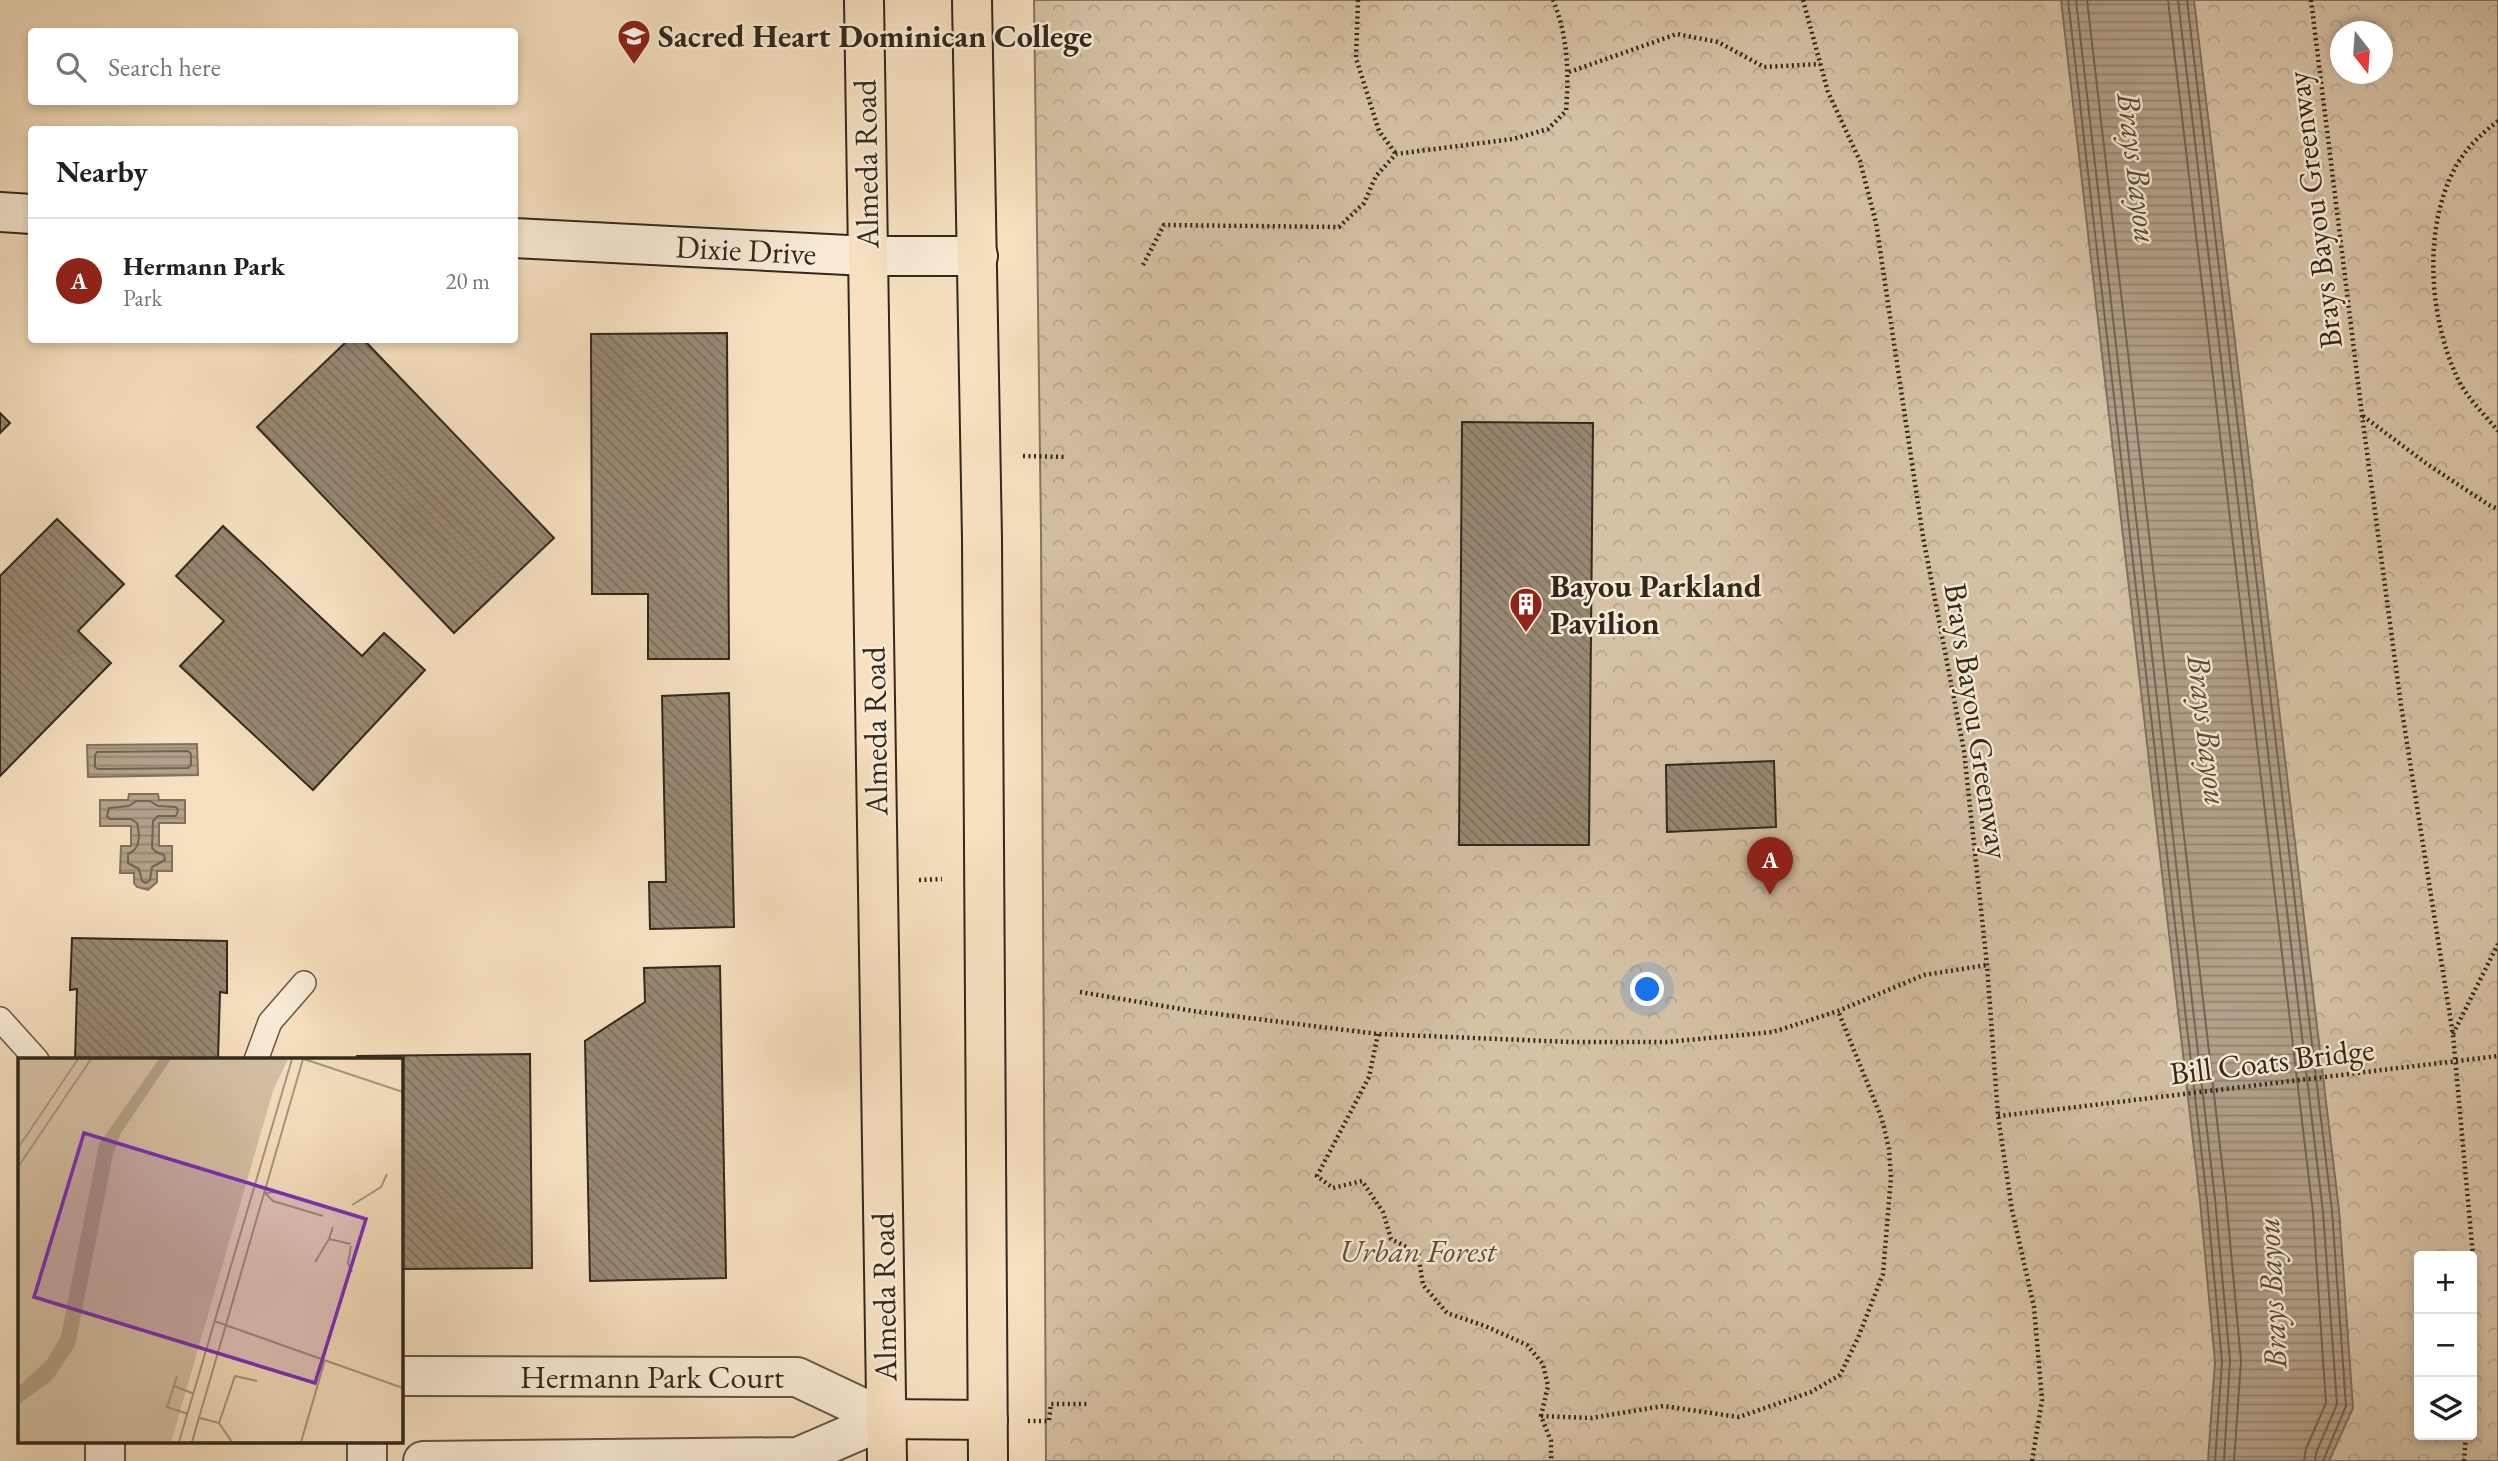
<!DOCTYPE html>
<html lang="en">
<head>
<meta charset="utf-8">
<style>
	body { margin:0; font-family:"EB Garamond",serif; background:#f2f2f2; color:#202124 }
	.controls { position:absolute; right:21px; bottom:21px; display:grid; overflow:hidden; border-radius:7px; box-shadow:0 4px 10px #0003 }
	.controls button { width:63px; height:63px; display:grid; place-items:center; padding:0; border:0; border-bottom:2px solid #e0e0e0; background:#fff; color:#202124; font:35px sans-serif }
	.compass { position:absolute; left:2330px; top:21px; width:63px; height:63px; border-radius:50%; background:#fff; box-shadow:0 4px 10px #0003; rotate:163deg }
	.you { position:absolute; left:1648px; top:990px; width:24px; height:24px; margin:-18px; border:5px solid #fff; border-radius:50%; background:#1a73e8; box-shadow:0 0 0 10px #1a73e833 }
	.badge { display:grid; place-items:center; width:46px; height:46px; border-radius:50%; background:#8f2418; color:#fff; font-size:23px; font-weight:700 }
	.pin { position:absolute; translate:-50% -58px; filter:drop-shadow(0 2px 4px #0008) }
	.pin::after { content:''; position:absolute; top:37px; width:24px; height:21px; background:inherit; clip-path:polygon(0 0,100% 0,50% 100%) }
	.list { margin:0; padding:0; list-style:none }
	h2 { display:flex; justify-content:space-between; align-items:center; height:91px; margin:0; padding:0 28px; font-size:30px }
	h2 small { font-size:23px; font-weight:400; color:#757577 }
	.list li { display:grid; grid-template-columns:46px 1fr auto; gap:21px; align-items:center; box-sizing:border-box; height:126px; padding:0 28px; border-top:2px solid #e0e0e0 }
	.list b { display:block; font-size:26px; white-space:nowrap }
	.list p { margin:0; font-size:23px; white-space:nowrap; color:#757577 }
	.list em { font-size:23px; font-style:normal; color:#757577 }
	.icon { flex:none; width:38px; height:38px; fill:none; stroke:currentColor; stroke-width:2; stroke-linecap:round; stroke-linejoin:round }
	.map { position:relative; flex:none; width:2498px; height:1461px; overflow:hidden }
	.search { position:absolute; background:#fff; box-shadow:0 4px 10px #0003; left:28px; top:28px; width:490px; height:77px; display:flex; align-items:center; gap:18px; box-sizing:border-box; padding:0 24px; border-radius:7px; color:#757577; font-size:26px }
	.panel { position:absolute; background:#fff; box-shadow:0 4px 10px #0003; left:28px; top:126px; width:490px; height:217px; border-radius:7px }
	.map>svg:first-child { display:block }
</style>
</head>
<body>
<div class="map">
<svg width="2498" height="1461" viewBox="0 0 2498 1461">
	<defs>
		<pattern id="forest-crowns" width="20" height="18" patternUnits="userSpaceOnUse" patternTransform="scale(1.75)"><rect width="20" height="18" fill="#d5c1a4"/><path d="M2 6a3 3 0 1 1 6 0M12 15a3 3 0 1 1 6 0" fill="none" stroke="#b7a68d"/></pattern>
		<pattern id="water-rules" width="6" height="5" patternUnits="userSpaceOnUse" patternTransform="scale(1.75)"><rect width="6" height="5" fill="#b3a189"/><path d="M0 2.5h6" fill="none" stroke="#92836f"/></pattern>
		<pattern id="building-back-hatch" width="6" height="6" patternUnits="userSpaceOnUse" patternTransform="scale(1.75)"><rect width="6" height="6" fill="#988872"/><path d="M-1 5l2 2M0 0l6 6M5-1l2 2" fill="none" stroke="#7d6f5d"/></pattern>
	</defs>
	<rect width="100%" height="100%" fill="#f6e0c0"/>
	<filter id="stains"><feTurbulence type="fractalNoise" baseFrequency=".00286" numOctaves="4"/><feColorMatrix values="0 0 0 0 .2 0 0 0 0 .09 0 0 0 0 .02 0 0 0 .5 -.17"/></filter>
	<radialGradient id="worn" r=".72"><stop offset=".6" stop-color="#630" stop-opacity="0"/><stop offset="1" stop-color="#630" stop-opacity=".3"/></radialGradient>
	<path fill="url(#forest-crowns)" stroke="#847460" stroke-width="2" fill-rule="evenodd" d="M1034,0h1464v1461h-1452l-5,-928zM2340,32h42v42h-42zM2419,1256h53v179h-53z"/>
	<g fill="url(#water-rules)" stroke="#7f715e" stroke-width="2">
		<path d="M2061,0h133l145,1210 14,198 -24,53h-121l7,-99 -15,-161z"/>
		<path d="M197,744l1,31 -110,2 -1,-32z"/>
		<path d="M129,794h29l1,6h26v23h-26v23h13v25h-15v11l-9,8 -11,-3 -3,-4v-10h-14l1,-27h10v-20h-31v-26h28z"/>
	</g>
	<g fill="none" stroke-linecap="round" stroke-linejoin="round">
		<g stroke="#726453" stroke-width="2">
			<path d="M2068,0l139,1200 15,162 -7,99"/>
			<path d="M2076,0l139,1199 15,162 -6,100"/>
			<path d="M2087,0l139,1198 15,163 -7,100"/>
			<path d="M2168,0l145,1213 13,190 -20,46 -2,12"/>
			<path d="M2178,0l145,1212 14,192 -21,49 -1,8"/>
			<path d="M2187,0l145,1211 14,195 -23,55"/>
			<path d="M188,751l3,3v11l-3,3 -90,1 -3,-2v-12l2,-3z"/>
			<path d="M136,801h14l8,5 18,1 2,3 -2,6h-18l-5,5 -1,27 4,4 8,3 1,5 -13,7 -2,13 -4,3 -4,-2 -3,-12 -11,-6v-9c13,-5 12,-19 9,-31l-6,-4h-21l-3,-3 2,-8 20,-2z"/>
		</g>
	</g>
	<g fill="url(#building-back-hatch)" stroke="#32281d" stroke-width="2">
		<path d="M727,333l2,326h-81v-65h-56l-1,-260z"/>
		<path d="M348,340h16l190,198 -100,95 -197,-206z"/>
		<path d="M0,413l10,10 -10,10z"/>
		<path d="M1462,422l131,1 -4,422h-130z"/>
		<path d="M57,519l67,65 -46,47 33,32 -111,113v-200z"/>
		<path d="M223,526l139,130 22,-23 41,37 -112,120 -133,-124 44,-45 -48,-45z"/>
		<path d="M729,693l5,234 -84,2 -1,-47h17l-4,-186z"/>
		<path d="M1774,761l2,66 -109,5 -1,-67z"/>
		<path d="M72,938l155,3v52l-7,-1 -2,68h-143l2,-71 -7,1z"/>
		<path d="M720,966l6,312 -136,3 -5,-240 60,-39 -1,-34z"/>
		<path d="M530,1054l2,214 -131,1v-209h-44v-4z"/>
	</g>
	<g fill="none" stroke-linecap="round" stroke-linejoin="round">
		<defs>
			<g id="lane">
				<path d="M0,1019l37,41"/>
				<path d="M256,1060l14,-38 34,-39"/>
			</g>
			<g id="street">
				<path d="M401,1376l396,1 89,42"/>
				<path d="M105,1442v19"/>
				<path d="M367,1442v19"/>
				<path d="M423,1461l375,-4 88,-38"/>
			</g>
			<g id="secondary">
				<path d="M0,212l32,2"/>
				<path d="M514,238l353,18h111"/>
			</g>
			<g id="primary">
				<path d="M864,0l23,1461"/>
				<path d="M972,0l10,539 6,922"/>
				<path d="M886,1419l102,1"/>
			</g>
		</defs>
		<use href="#lane" stroke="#635646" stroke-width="26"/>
		<use href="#street" stroke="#635646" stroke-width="42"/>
		<use href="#secondary" stroke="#32281d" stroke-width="42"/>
		<use href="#primary" stroke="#32281d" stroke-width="42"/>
		<g stroke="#32281d" stroke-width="4.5" stroke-dasharray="2 3.5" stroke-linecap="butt">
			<path d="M1358,0l-2,58 23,73 17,23"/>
			<path d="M1803,0l25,92 32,69 16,62 47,314 41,214 23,214 11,151 14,94 22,97 8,93 -10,61"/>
			<path d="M2311,0l51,415 39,290 52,330 20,221 -1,63"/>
			<path d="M1569,72l108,-38 41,8 46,25 56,-3"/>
			<path d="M2498,121c-17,13 -33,28 -43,47 -32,60 -26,147 1,207 9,21 28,39 42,56"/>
			<path d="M1143,265l21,-40 175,2 25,-24 12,-27 20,-22 117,-15 35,-10 18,-18c3,-38 2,-75 -13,-111"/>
			<path d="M2363,416l64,48 62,41 9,4"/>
			<path d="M1023,456l44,1"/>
			<path d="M919,880l23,-1"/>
			<path d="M1080,992l113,19 185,23 193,8h96l106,-10 65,-21 86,-36 63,-10"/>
			<path d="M1378,1034l-9,43 -52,99 16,12 29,-7 21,31 8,27 27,14 5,32 24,28 38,13 42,19 16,19 5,22 -7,30 10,25v20"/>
			<path d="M2453,1034l45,-90"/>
			<path d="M1998,1116l54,-6"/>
			<path d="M1541,1416l50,2 72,-12 76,11 72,-25 29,-17 18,-37 25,-64 8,-97 -2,-28 -7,-30 -44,-108"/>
			<path d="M1028,1421h21l2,-17h36"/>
			<path d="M2464,1461l2,-26"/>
		</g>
		<use href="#lane" stroke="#f9ebd6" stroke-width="23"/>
		<use href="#street" stroke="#f9ebd6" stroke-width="38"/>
		<use href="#secondary" stroke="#f9ebd6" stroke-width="38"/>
		<use href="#primary" stroke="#f6e0c0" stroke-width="38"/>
		<path stroke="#32281d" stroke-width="4.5" stroke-dasharray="2 3.5" stroke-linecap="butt" d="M2052,1110l446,-54"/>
	</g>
	<defs>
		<symbol id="university-pin" viewBox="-11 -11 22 30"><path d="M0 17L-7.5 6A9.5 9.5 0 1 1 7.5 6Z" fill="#8f2418" stroke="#f9ebd6"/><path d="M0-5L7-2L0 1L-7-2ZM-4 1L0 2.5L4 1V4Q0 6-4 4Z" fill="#fff"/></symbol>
		<symbol id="building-pin" viewBox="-11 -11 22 30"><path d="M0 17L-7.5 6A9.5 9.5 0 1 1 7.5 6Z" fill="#8f2418" stroke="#f9ebd6"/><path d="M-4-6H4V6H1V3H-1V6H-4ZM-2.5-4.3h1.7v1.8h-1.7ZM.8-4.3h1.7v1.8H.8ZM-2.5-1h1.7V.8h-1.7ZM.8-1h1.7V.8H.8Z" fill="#fff"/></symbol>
	</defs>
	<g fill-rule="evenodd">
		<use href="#university-pin" x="615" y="17" width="38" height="52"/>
		<use href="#building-pin" x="1507" y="585" width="38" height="52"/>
	</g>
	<g text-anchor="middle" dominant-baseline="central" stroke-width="5" stroke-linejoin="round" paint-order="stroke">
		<g font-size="32" font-weight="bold" fill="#32281d" stroke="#f9ebd6" text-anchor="start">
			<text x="658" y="36">Sacred Heart Dominican College</text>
			<text x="1550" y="586">Bayou Parkland<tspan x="1550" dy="37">Pavilion</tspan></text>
		</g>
		<g font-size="32" fill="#32281d" stroke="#f9ebd6">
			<text transform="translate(866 164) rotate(-91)">Almeda Road</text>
			<text transform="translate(2314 210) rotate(-97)">Brays Bayou Greenway</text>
			<text transform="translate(746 250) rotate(3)">Dixie Drive</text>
			<text transform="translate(1977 721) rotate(81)">Brays Bayou Greenway</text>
			<text transform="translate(875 731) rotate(-91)">Almeda Road</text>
			<text transform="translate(2272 1061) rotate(-7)">Bill Coats Bridge</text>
			<text transform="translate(884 1297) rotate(-91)">Almeda Road</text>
			<text x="652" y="1377">Hermann Park Court</text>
		</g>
		<g font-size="32" font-style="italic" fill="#5b4e3f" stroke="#f9ebd6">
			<text x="1418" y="1251">Urban Forest</text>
		</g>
		<g font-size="33" font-style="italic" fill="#594c3d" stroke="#f9ebd6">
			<text transform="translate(2138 168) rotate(83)">Brays Bayou</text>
			<text transform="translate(2208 730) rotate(83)">Brays Bayou</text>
			<text transform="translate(2271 1293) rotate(-93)">Brays Bayou</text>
		</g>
	</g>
	<g transform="translate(18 1058)">
		<rect width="385" height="385" fill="#f6e0c0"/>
		<path d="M0,1h270l-15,32 -102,351h-153z" fill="#d5c1a4"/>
		<path d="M141,1h12l-50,74 -8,21 -38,192 -23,34 -34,25v-18l29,-27 14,-24 38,-192z" fill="#b3a189"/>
		<path fill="none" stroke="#a8967f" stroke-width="2" d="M286,1l99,33M0,90l60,-89M0,109l73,-108M247,135l8,8 50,15M247,135l11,-1 48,14M334,147l29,-18 6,-13M315,169l-4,12 22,5M333,188l-3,17 4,9M297,204l14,-23M196,263l189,67M159,318l-10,31 21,7M156,328l20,8M182,360l19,5 13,19M201,365l16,-47 22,5M161,384l113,-383M174,384l111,-383M283,384l24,-82"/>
		<path fill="#7b2cbf" fill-opacity="0.15" stroke="#7b2cbf" stroke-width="3.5" d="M66,75l282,86 -51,164 -281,-86z"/>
		<rect width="385" height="385" fill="none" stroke="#32281d" stroke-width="3.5"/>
	</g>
	<rect width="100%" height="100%" filter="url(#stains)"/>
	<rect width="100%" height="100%" fill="url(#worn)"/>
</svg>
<div class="controls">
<button>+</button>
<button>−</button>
<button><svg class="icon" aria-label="layers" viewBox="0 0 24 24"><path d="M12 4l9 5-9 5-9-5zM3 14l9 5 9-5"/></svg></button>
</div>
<svg class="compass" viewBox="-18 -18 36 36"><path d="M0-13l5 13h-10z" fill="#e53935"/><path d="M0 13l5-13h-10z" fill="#757577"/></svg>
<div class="you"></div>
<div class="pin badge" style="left:1770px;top:895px">A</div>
<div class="search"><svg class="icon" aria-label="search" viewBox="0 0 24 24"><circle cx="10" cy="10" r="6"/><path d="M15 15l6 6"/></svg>Search here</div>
<section class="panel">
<h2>Nearby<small></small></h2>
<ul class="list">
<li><span class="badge">A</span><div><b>Hermann Park</b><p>Park</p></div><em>20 m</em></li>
</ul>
</section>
</div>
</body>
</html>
